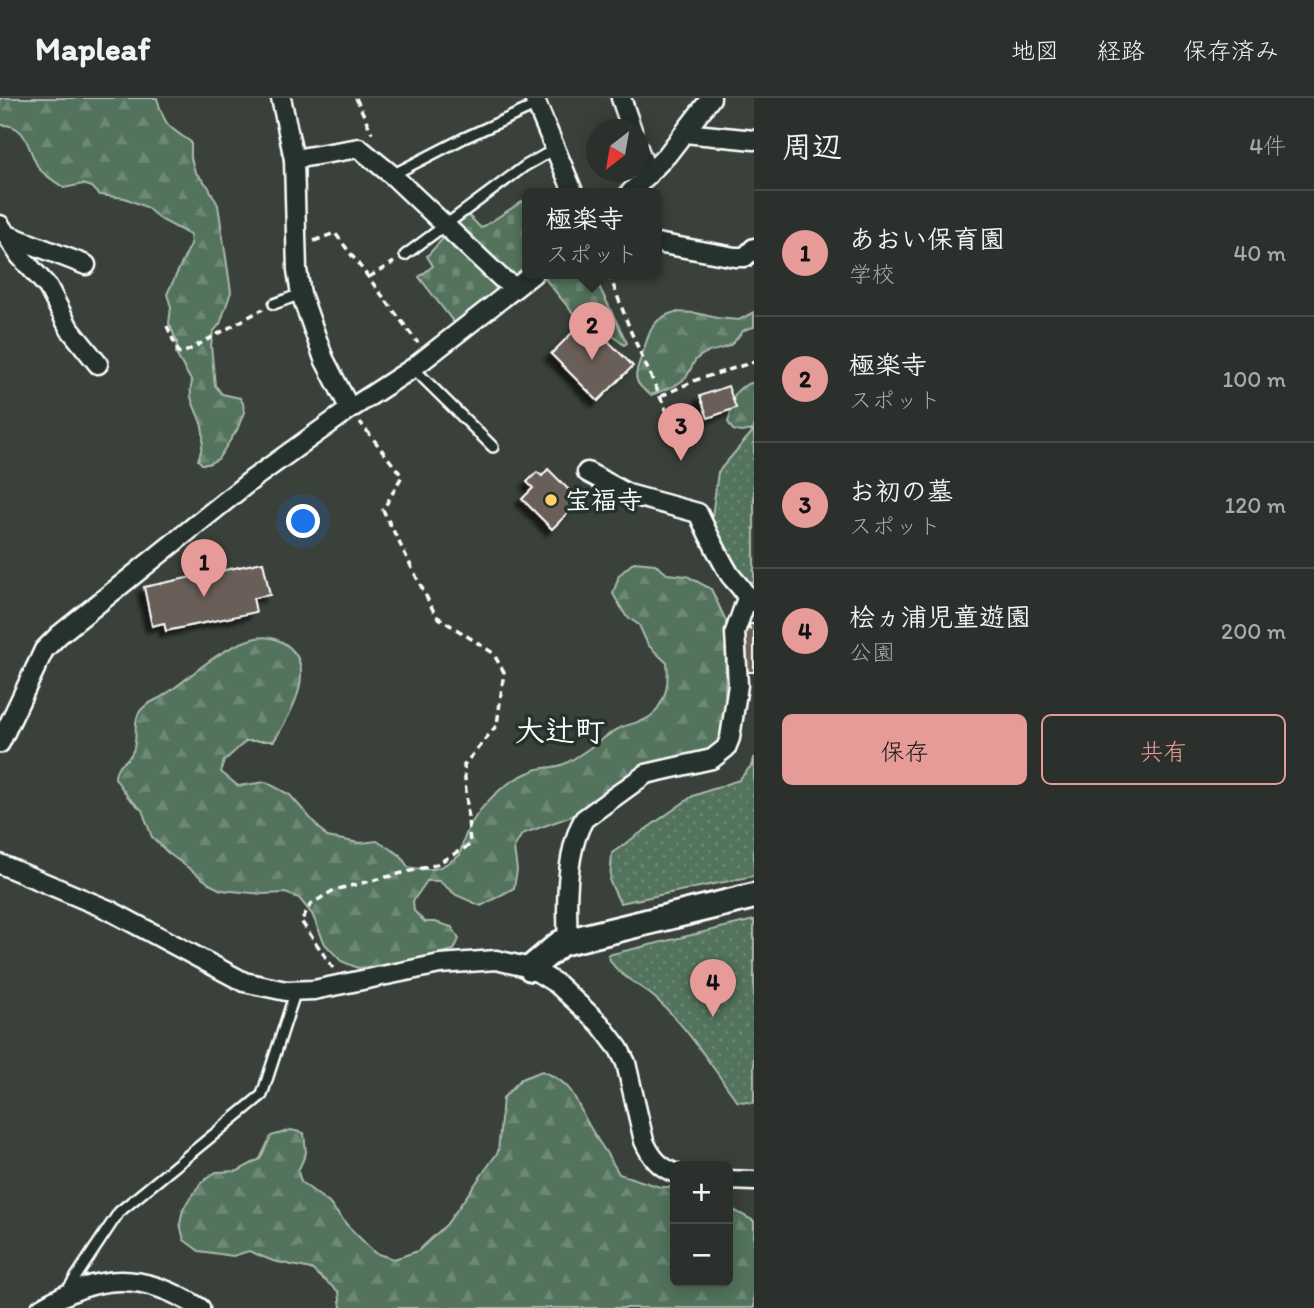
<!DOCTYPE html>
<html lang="ja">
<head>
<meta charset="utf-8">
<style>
	body { margin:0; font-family:Itim,"Klee One",sans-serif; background:#383c38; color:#f1f3f6 }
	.controls { position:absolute; right:21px; bottom:21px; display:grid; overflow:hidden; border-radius:10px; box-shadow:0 4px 18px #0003 }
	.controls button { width:63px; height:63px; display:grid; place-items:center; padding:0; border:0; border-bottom:2px solid #484b48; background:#2c302c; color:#f1f3f6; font:35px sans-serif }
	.compass { position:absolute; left:586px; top:21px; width:63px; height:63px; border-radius:50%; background:#2c302c; box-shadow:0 4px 18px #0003; rotate:211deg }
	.you { position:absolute; left:304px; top:424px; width:24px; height:24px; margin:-18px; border:5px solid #fff; border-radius:50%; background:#1a73e8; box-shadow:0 0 0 10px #1a73e833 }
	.badge { display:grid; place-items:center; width:46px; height:46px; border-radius:50%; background:#e69b98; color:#111; font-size:23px; font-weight:700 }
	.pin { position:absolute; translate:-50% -58px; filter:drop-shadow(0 2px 4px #0008) }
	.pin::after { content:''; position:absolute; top:37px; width:24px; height:21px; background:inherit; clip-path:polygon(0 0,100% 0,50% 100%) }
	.popup { position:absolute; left:522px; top:90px; width:140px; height:91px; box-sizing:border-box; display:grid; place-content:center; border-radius:10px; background:#2c302c; filter:drop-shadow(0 2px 5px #0005); font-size:23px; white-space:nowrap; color:#a6a9a9 }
	.popup b { font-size:26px; color:#f1f3f6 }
	.popup::after { content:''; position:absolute; left:50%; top:100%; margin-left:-14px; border:14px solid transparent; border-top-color:#2c302c }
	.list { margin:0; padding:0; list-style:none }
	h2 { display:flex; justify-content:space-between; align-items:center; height:91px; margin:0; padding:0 28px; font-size:30px }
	h2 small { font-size:23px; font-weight:400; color:#a6a9a9 }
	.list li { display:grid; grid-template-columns:46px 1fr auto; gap:21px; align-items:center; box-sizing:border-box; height:126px; padding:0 28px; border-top:2px solid #484b48 }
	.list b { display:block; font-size:26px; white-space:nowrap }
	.list p { margin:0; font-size:23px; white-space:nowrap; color:#a6a9a9 }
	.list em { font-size:23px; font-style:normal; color:#a6a9a9 }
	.actions { display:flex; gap:14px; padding:21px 28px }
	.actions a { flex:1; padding:16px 0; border:2px solid #e69b98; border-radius:10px; text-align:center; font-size:24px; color:#e69b98 }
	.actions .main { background:#e69b98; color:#111 }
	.map { position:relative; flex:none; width:754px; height:1210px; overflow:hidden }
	header { display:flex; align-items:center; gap:42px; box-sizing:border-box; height:98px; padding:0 35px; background:#2c302c; border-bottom:2px solid #484b48 }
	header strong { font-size:33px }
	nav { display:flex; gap:38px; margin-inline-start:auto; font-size:24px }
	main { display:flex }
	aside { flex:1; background:#2c302c }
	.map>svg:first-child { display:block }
</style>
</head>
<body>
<header>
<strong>Mapleaf</strong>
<nav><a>地図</a><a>経路</a><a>保存済み</a></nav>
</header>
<main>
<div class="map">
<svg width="754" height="1210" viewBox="0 0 754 1210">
	<defs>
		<pattern id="forest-firs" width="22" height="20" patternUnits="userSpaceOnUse" patternTransform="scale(1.75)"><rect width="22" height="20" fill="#53735c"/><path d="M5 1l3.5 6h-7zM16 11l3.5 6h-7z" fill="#6d8874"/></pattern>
		<pattern id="cemetery-stones" width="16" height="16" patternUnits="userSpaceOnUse" patternTransform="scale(1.75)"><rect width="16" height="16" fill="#53735c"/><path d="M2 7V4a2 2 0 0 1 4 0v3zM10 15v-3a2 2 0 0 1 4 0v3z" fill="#6d8874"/></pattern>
		<pattern id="park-dots" width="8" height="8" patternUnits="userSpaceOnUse" patternTransform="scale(1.75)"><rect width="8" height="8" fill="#53735c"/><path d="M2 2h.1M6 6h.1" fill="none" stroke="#6d8874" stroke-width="1.8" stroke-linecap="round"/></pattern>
		<filter id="shadow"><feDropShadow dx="-6" dy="6" stdDeviation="2" flood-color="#0009"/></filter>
	</defs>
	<rect width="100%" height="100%" fill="#3a403a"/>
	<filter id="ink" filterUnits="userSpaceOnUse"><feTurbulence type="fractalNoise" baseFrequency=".0143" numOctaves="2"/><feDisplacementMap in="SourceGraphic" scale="14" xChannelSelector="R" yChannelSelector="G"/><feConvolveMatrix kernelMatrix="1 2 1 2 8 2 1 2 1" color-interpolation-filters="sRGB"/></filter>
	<g filter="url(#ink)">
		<g fill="url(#forest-firs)" stroke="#a9b9ae" stroke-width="2">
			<path d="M0,0h157c8,28 10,28 34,44v16l4,14 13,14 10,19 10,66 3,21 -11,32 -7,8 -2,14 4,39 7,9 18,4 3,5 1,9 -7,18 -19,29 -10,5h-6l-4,-4c3,-8 6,-20 5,-28 -2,-19 -17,-30 -11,-50l-16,-28 1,-12 -8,-19 2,-16 -4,-13 24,-50 -1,-9 -30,-16 -14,-12 -21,-9 -25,-3 -8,-8 -9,-3 -19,4c-8,-6 -21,-13 -26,-21 -11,-19 -11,-44 -38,-42z"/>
			<path d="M675,214l21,1 21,5 22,2 15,-8v15c-15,3 -12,7 -21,16 -9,8 -22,6 -31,12 -11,6 -9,14 -16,22 -7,9 -25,14 -35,18 -22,-14 -15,-23 -8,-43 7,-21 8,-33 32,-40z"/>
			<path d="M754,284v48l-13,2 -8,-2 -5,-8c7,-22 0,-32 26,-40z"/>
			<path d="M634,464l21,2 12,10 20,2 24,13 15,32 -1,90 -4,28 -19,16 -61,13 -15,7 -46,38 -58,21 -8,14 3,22 -3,18 -33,18 -25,-11 -17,-14h-12l-14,20 1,10 11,11h10l17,5 7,12 -5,11 -65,15 -31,3 -17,-7 -16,-17 -13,-30 -13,-16 -14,-5 -22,1 -42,-4 -10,-5 -44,-33 -15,-15 -10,-27 -14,-13 -13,-19c1,-17 11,-13 17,-25 8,-14 -2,-33 11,-45 6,-6 16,-9 23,-14 26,-18 49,-42 80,-53 12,-5 25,-5 36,1 39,22 9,72 -8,99h-28l-22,20 -3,11 17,14 28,-4 24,13 37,42 33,6 17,-2 23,14 8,12c25,5 31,3 52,-12 6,-38 39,-72 75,-85 8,-3 18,-2 26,-5 15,-4 42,-29 59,-37 10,-5 27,-6 34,-15 13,-15 15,-31 13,-50l-19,-18 -9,-20 -13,-9 -13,-22 6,-19z"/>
			<path d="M542,973c34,14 31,27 48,56 9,16 20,30 29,47l41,13h15v95h53v-75l26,14v87h-413l-2,-16 -28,-23 -38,-8 -24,-10 -16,5 -34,-5 -15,-11 -4,-16 3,-15 18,-26 15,-11 22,-1 22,-12 11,-23 20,-6 13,3 2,20 -8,18 3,11 28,21 18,22 28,28 19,6 24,-8 28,-26 52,-73 5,-54 18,-19z"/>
		</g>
		<g fill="url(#cemetery-stones)" stroke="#a9b9ae" stroke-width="2">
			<path d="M523,103l4,6v60l-15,11 -60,-52 16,-11 13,13z"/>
			<path d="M446,137l56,51 -47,38 -36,-47 14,-11 -6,-10z"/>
			<path d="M544,176h49l34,69 -3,2 -26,-22 -13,-8 -9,2 -34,-42z"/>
		</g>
		<g fill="url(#park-dots)" stroke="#a9b9ae" stroke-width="2">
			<path d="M754,332v153l-14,-6 -29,-53 7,-52z"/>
			<path d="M754,659v119l-134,27 -10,-21 2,-29 81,-57 46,-16 12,-14z"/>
			<path d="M754,822v183l-17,-2c-25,-34 -49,-74 -82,-103 -15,-14 -41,-23 -47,-43z"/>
		</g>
		<g fill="#6a5e58" stroke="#fff" stroke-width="2" filter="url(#shadow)">
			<path d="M586,221l47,47 -35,35 -47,-47z"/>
			<path d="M728,288l8,22 -28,10 -8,-22z"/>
			<path d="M548,371l32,32 -28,28 -30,-30 11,-11 -6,-6 10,-10 5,4z"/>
			<path d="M263,464l7,33 -17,3 3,14 -90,19 -2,-8 -12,3 -8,-39z"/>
			<path d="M749,526h5v48h-14l-2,-43h12z"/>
		</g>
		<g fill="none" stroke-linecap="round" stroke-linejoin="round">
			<defs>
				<g id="lane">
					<path d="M392,77l72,-37 73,-33"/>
					<path d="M405,157l120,-89 30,-17"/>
					<path d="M274,206l27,-10"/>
					<path d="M413,270l80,79"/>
					<path d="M66,1194l53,-80 143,-117 34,-105"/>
				</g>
				<g id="street">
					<path d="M281,0l13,61 3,111 4,24 23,65 26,50"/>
					<path d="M534,0l40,96"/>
					<path d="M621,0l11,32"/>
					<path d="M685,35l69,7"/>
					<path d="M638,50l10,27"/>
					<path d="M294,61l65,-11 33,27 109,103 14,9"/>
					<path d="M629,96l38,-39 44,-57"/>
					<path d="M0,127l20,31 28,31 21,41 29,36"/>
					<path d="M5,136l81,31"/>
					<path d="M657,145l78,14h10l9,-9"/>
					<path d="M0,645l44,-93 15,-15 195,-157 96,-69 63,-41 120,-94"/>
					<path d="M0,766l109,46 135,72 42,9 28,-1 126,-26 56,-4 35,8 26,16 43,40 19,25 7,14 18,78c7,16 15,26 31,32"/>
					<path d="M568,843c-2,-35 -2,-91 16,-122l62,-45 66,-15 14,-11 4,-10 8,-53 -3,-53 12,-34c-4,-10 -11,-15 -17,-23 -12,-20 -22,-41 -32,-62l-70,-19 -41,-22"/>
					<path d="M728,1082l26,1"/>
					<path d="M41,1210c57,-35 101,-37 159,0"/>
				</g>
				<path id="secondary" d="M531,870l30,-25 193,-47"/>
			</defs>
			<use href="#lane" stroke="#fff" stroke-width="14"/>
			<use href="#street" stroke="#fff" stroke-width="23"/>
			<use href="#secondary" stroke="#fff" stroke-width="30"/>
			<g stroke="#fff" stroke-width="3.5" stroke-dasharray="7 5" stroke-linecap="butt">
				<path d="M356,0l16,35"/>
				<path d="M314,143l21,-8 83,110"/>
				<path d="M609,176l22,58 50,111"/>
				<path d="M369,179l25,-15"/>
				<path d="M167,228l12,27 8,-2 76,-42"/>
				<path d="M661,298l35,-16 58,-18"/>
				<path d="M333,870l-32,-47 10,-17 23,-14 101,-25 35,-20 -6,-80 33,-40 7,-53 -11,-19 -57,-37 -53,-106 19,-34 -42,-54"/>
			</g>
			<use href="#lane" stroke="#26332d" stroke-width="9"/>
			<use href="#street" stroke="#26332d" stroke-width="18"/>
			<use href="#secondary" stroke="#26332d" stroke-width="24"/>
		</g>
	</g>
	<circle fill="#ffd166" stroke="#26332d" stroke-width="2.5" cx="551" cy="402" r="7"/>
	<g text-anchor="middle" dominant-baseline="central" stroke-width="7" stroke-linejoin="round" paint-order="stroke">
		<g font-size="26" font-weight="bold" fill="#fff" stroke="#26332d" text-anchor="start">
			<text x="565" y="402">宝福寺</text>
		</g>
		<g font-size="30" font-weight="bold" fill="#fff" stroke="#26332d">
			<text x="560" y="632">大辻町</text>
		</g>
	</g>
</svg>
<div class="controls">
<button>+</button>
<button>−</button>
</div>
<svg class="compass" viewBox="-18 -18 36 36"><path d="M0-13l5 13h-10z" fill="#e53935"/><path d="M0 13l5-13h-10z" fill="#a6a9a9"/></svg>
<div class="you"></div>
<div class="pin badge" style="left:204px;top:499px">1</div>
<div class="pin badge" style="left:592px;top:262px">2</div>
<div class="popup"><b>極楽寺</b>スポット</div>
<div class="pin badge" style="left:681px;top:363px">3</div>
<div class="pin badge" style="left:713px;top:919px">4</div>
</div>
<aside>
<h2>周辺<small>4件</small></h2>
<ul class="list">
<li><span class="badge">1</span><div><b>あおい保育園</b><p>学校</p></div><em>40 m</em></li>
<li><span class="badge">2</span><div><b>極楽寺</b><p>スポット</p></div><em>100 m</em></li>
<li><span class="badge">3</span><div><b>お初の墓</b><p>スポット</p></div><em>120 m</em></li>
<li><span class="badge">4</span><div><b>桧ヵ浦児童遊園</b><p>公園</p></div><em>200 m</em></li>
</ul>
<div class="actions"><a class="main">保存</a><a>共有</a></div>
</aside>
</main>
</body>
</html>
